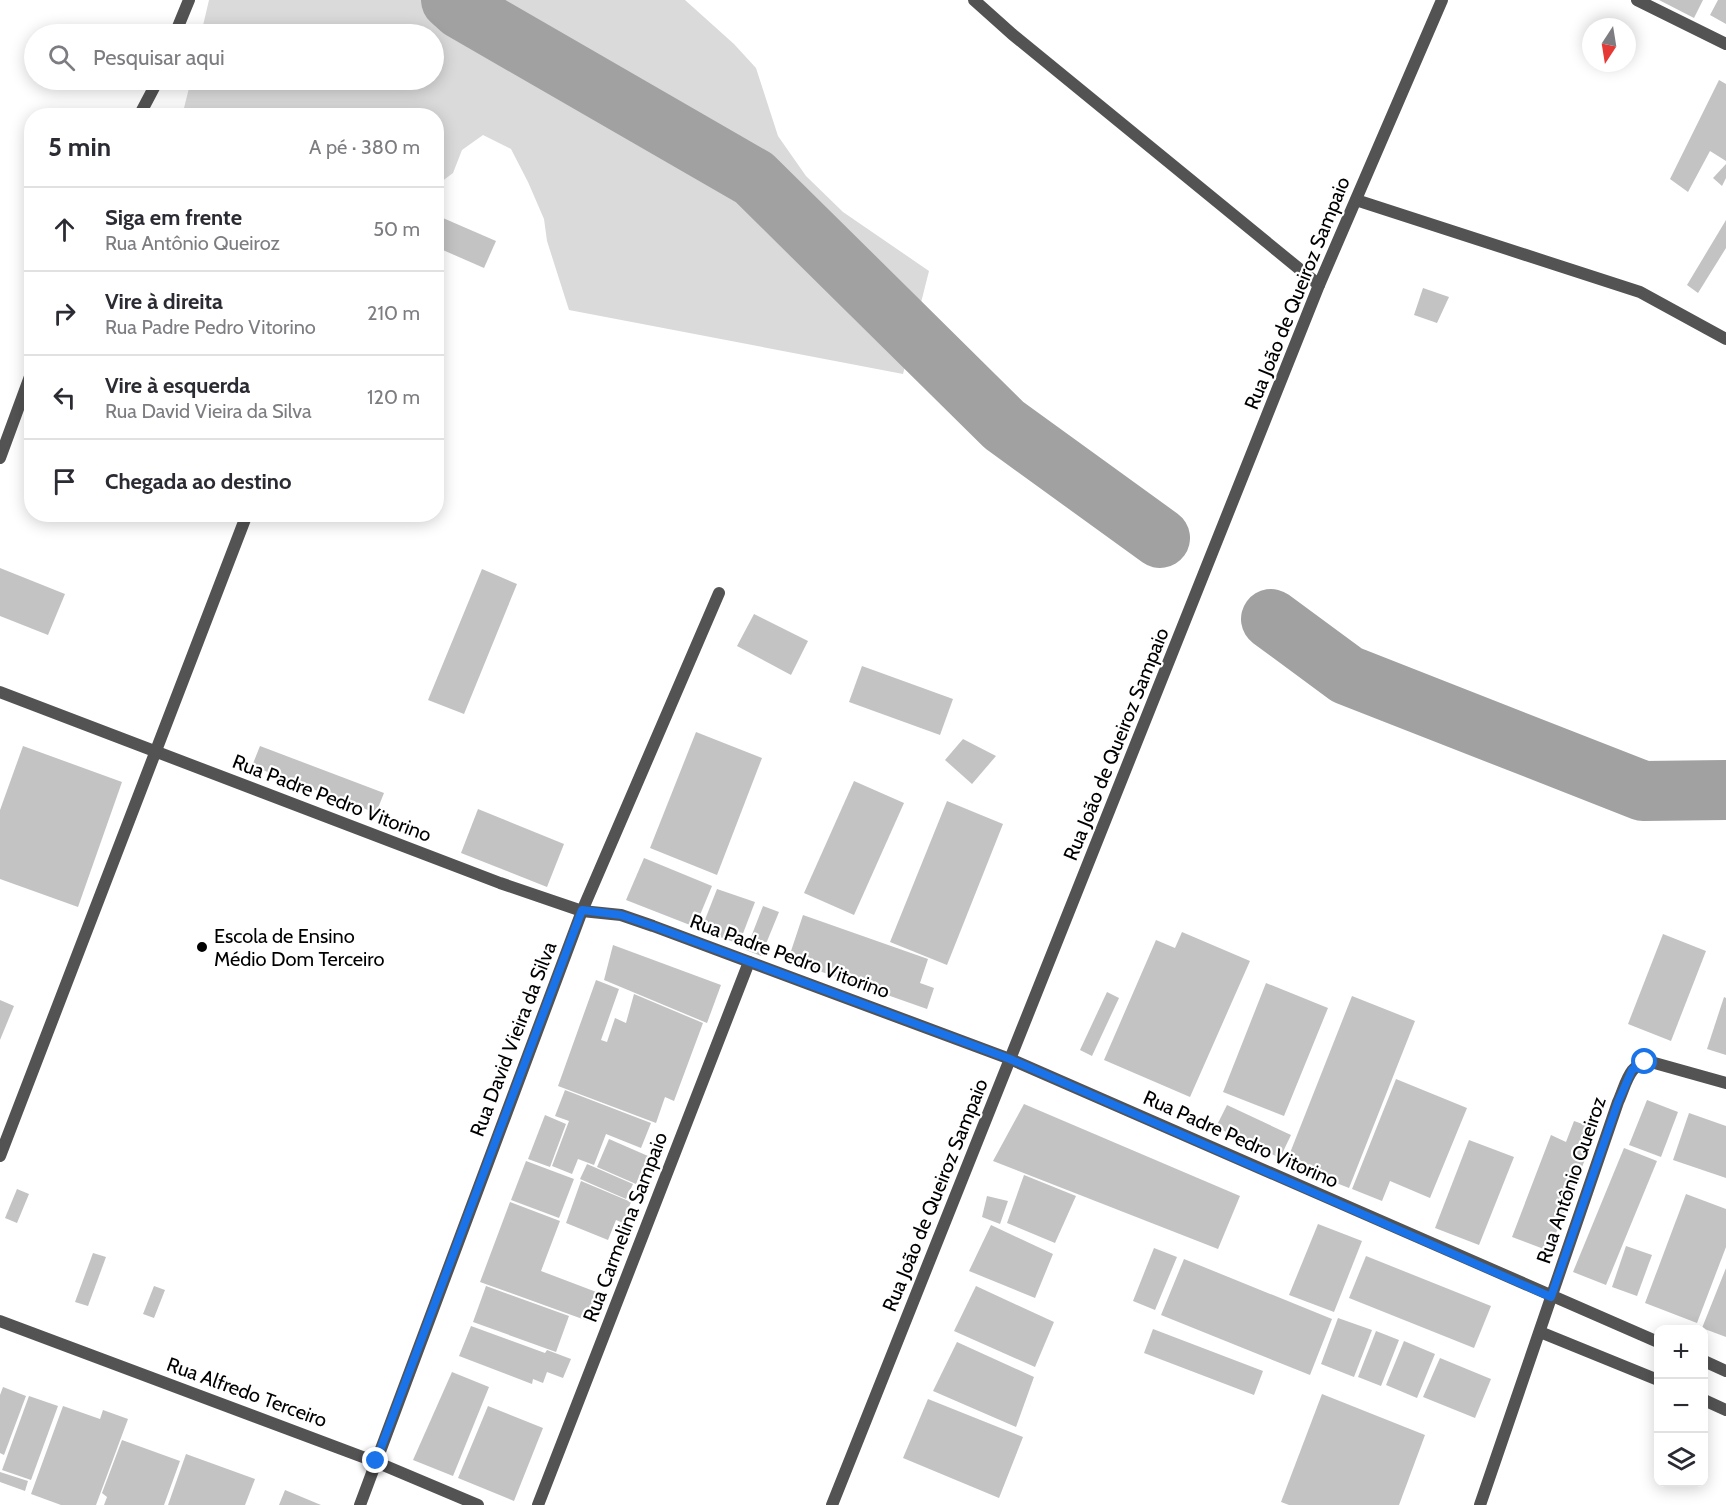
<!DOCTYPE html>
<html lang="pt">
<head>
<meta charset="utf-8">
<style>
	body { margin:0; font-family:Cabin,sans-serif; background:#f7f7f7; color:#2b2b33 }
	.controls { position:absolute; right:18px; bottom:18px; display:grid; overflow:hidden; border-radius:12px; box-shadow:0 3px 15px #0003 }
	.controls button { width:54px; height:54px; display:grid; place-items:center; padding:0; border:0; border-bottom:2px solid #e1e1e2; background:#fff; color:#2b2b33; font:30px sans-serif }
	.compass { position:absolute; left:1582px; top:18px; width:54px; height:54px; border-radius:50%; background:#fff; box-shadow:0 3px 15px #0003; rotate:192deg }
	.stop { position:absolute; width:18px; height:18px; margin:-14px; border:4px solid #1a73e8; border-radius:50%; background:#fff }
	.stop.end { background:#1a73e8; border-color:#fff; box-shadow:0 2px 6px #0008 }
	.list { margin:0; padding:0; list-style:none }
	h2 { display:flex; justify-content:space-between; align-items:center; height:78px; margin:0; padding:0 24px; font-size:26px }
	h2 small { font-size:20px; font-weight:400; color:#7c7c81 }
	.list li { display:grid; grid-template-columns:39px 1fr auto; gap:18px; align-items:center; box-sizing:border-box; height:84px; padding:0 24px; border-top:2px solid #e1e1e2 }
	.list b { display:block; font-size:22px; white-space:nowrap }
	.list p { margin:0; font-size:20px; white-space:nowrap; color:#7c7c81 }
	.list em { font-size:20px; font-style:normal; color:#7c7c81 }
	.icon { flex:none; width:33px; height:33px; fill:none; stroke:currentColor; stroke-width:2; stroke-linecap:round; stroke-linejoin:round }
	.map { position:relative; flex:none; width:1726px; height:1505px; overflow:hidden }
	.search { position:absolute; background:#fff; box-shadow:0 3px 15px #0003; left:24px; top:24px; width:420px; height:66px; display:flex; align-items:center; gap:15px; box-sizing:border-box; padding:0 21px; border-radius:33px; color:#7c7c81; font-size:22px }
	.panel { position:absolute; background:#fff; box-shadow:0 3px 15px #0003; left:24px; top:108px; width:420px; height:414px; border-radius:24px }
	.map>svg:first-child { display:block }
</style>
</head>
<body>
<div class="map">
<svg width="1726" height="1505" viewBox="0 0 1726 1505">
	<rect width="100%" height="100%" fill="#fff"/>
	<path fill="#dadada" d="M209,0h476l49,44 22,24 22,68 28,40 37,36 86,59 -26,103 -334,-64 -22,-69 -3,-22 -16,-37 -17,-33 -28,-14 -21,15 -9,23 -16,12 -1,-69h-231l-21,-8 7,-28h243v-46h-233z"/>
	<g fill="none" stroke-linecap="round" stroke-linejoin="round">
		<g stroke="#a1a1a1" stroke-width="60">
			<path d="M451,0l10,9 293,169 250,247 156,113"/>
			<path d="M1271,619l76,56 296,116 83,-1"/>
		</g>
	</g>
	<g fill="#c3c3c3">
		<path d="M1659,0h44l-9,18z"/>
		<path d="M1718,0h8v24l-16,-9z"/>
		<path d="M1719,80l7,4v77l-16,-10 -22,41 -18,-13z"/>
		<path d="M1726,164v14l-4,8 -9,-8z"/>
		<path d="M436,215l60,26 -12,27 -48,-21z"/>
		<path d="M1726,220v28l-28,45 -11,-8z"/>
		<path d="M1423,288l26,9 -12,26 -23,-8z"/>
		<path d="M0,568l65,26 -17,41 -48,-19z"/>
		<path d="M482,569l35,15 -53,130 -36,-14z"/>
		<path d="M754,614l54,27 -17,34 -54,-29z"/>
		<path d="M862,666l91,33 -13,36 -91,-33z"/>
		<path d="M696,732l66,26 -45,117 -67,-27z"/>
		<path d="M963,739l33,17 -24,28 -27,-24z"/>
		<path d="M23,746l99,36 -44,125 -78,-28v-69z"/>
		<path d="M260,746l124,47 -8,20 -124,-47z"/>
		<path d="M854,781l50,22 -50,112 -50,-22z"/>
		<path d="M947,801l56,23 -56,141 -57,-23z"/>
		<path d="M478,809l86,35 -17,43 -86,-34z"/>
		<path d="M644,858l68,28 -17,41 -69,-27z"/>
		<path d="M717,889l38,13 -16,42 -38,-14z"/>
		<path d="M763,906l16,6 -18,44 -15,-6z"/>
		<path d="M803,915l125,44 -8,24 14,5 -7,21 -139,-49z"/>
		<path d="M1182,932l68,29 -60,136 -86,-37 52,-120 19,8z"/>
		<path d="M1663,934l43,17 -35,90 -43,-17z"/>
		<path d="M613,945l108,40 -14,38 -103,-43z"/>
		<path d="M596,980l23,9 -18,51 6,2 8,-24 11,5 8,-29 69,29 -29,78 -9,-4 -9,26 -98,-37z"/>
		<path d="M1266,983l62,25 -44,108 -61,-24z"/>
		<path d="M1107,992l12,6 -27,58 -12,-6z"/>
		<path d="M1352,996l63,25 -66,167 -63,-25z"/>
		<path d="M1724,997l2,1v57l-19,-6z"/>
		<path d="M0,1000l14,6 -14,34z"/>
		<path d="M1396,1079l71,29 -37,90 -40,-17 -8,20 -30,-12z"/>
		<path d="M565,1090l86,33 -10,25 -35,-14 -12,31 -16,-6 -6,15 -20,-8 17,-45 -14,-5z"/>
		<path d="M1647,1100l31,12 -17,45 -32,-12z"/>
		<path d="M1024,1104l216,92 -22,53 -225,-88z"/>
		<path d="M1227,1105l64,30 -11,23 -64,-31z"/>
		<path d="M1689,1113l37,13v52l-53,-18z"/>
		<path d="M545,1115l21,9 -16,43 -22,-8z"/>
		<path d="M1574,1121l23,8 -48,122 -37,-14 39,-102 15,7z"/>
		<path d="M609,1139l39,17 -12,28 -39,-17z"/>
		<path d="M1469,1140l45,17 -35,88 -44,-17z"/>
		<path d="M1624,1148l33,13 -51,124 -33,-13z"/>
		<path d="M526,1161l48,18 -15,39 -48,-18z"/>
		<path d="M587,1164l46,20 -7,15 -46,-20z"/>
		<path d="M1024,1175l52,21 -21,47 -48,-20z"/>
		<path d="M581,1181l50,21 -8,21 -7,-3 -8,20 -42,-17z"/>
		<path d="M17,1189l12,5 -12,29 -12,-5z"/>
		<path d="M1686,1194l40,15v38l-29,76 -52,-20z"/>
		<path d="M987,1196l21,5 -8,23 -18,-7z"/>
		<path d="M510,1202l50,19 -19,50 58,22 -11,28 -108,-39z"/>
		<path d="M1318,1224l44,17 -28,71 -45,-17z"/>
		<path d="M991,1225l62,29 -18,44 -66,-27z"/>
		<path d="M1626,1246l26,9 -15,41 -25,-9z"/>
		<path d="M1154,1248l23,9 -22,53 -22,-9z"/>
		<path d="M93,1253l13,4 -18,49 -13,-4z"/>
		<path d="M1366,1256l125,50 -17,42 -125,-50z"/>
		<path d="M1184,1259l148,60 -22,56 -149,-60z"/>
		<path d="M1726,1268v69l-24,-9z"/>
		<path d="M154,1286l11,4 -11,28 -11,-4z"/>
		<path d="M486,1286l83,30 -13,36 -83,-30z"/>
		<path d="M976,1286l78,36 -19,45 -81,-36z"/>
		<path d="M1338,1318l34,12 -18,47 -33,-13z"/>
		<path d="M471,1326l74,27 2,-3 24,9 -8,19 -16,-6 -4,11 -10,-4 -1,5 -73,-28z"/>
		<path d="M1153,1329l110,42 -9,24 -110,-42z"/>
		<path d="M1376,1331l23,9 -18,46 -23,-9z"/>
		<path d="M1404,1341l31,13 -18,44 -31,-13z"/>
		<path d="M957,1342l77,35 -18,50 -83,-36z"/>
		<path d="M1440,1358l51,21 -16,39 -52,-21z"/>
		<path d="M452,1372l37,15 -36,89 -40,-16z"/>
		<path d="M3,1387l23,9 -22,59 -4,-2v-58z"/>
		<path d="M1322,1394l103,41 -26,70h-110l-8,-3z"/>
		<path d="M29,1396l29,10 -27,74 -29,-10z"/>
		<path d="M928,1399l95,38 -24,61 -96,-40z"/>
		<path d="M63,1406l37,13 3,-9 25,9 -32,86h-35l-30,-11z"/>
		<path d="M488,1406l55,22 -29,73 -56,-23z"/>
		<path d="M122,1440l58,21 -16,44h-60l3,-8 -5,-4z"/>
		<path d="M186,1454l69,25 -10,26h-77z"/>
		<path d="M0,1472l28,9 -3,10 -25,-9z"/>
		<path d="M285,1490l36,15h-42z"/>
	</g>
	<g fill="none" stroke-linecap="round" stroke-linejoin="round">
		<g stroke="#535353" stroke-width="12">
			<path d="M974,0l38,34 307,251"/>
			<path d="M1637,0l89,44"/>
			<path d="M175,34l14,-34"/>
			<path d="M139,116l19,-36"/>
			<path d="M1356,200l284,92 86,47"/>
			<path d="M0,458l32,-87"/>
			<path d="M0,692l500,191 82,28 39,4 32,11 357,133 648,283"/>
			<path d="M0,1156l247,-642"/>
			<path d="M0,1321l376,141 102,43"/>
			<path d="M1540,1332l118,48"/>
			<path d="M1704,1361l22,10"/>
			<path d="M1704,1400l22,10"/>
			<path d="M360,1505l222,-594 137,-318"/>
			<path d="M538,1505l211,-543"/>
			<path d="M832,1505l487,-1220 123,-285"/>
			<path d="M1480,1505l138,-403c8,-17 11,-41 33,-40l75,21"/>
		</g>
	</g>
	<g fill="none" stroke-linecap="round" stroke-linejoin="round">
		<path stroke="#1a73e8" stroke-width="8" d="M376,1461l206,-551 39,5 32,11 357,133 541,238 67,-195 14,-32 13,-8"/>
	</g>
	<circle fill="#000" stroke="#fff" stroke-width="2" cx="202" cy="947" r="6"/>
	<g text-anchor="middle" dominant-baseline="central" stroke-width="4.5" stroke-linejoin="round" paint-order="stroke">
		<g font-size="20" fill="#000" stroke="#fff">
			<text transform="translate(1297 293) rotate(-68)">Rua João de Queiroz Sampaio</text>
			<text transform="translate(1116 744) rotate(-68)">Rua João de Queiroz Sampaio</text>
			<text transform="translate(332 798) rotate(21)">Rua Padre Pedro Vitorino</text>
			<text transform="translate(790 956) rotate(20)">Rua Padre Pedro Vitorino</text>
			<text transform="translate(513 1039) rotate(-69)">Rua David Vieira da Silva</text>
			<text transform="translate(1241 1139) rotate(24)">Rua Padre Pedro Vitorino</text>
			<text transform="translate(1571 1180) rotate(-71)">Rua Antônio Queiroz</text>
			<text transform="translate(935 1195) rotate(-68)">Rua João de Queiroz Sampaio</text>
			<text transform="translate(625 1227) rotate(-69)">Rua Carmelina Sampaio</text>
			<text transform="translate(247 1392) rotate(20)">Rua Alfredo Terceiro</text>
		</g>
		<g font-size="20" fill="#000" stroke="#fff" text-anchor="start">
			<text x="214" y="936">Escola de Ensino<tspan x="214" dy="23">Médio Dom Terceiro</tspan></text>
		</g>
	</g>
</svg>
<div class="controls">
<button>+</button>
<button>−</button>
<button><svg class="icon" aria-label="layers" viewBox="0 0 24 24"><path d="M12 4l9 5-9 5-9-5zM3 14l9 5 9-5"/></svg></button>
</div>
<svg class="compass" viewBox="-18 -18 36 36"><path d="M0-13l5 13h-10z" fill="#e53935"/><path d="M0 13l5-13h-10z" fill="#7c7c81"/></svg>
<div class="stop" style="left:1645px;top:1062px"></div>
<div class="stop end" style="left:376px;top:1461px"></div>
<div class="search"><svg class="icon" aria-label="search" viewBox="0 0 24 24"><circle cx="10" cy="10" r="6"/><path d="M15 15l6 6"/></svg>Pesquisar aqui</div>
<section class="panel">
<h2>5 min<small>A pé · 380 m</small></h2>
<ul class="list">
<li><svg class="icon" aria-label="ahead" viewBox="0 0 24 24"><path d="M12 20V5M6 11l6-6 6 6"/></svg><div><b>Siga em frente</b><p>Rua Antônio Queiroz</p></div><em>50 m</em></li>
<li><svg class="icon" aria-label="right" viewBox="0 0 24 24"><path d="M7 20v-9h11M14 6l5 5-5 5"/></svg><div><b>Vire à direita</b><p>Rua Padre Pedro Vitorino</p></div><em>210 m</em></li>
<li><svg class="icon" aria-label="left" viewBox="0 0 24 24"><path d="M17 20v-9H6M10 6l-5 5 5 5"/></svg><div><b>Vire à esquerda</b><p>Rua David Vieira da Silva</p></div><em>120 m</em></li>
<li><svg class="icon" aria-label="arrive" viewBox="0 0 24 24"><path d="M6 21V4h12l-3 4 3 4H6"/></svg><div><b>Chegada ao destino</b></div></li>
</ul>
</section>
</div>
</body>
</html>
